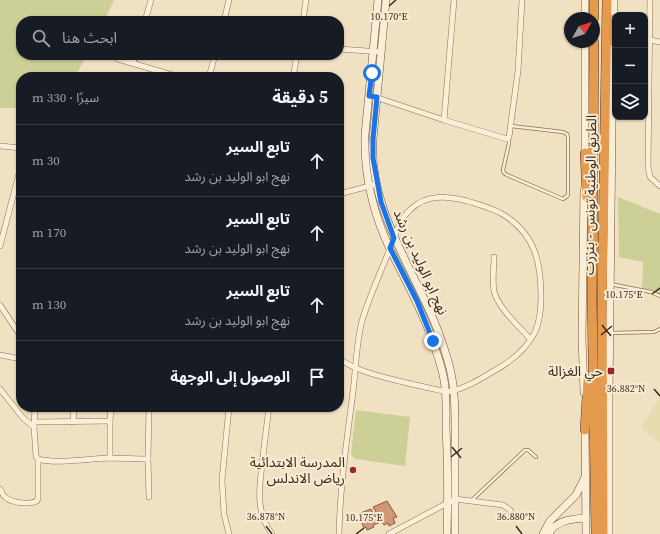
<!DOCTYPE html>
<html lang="ar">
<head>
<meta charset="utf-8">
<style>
	body { margin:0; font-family:"Source Serif 4","Noto Sans Arabic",serif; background:#242831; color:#f1f3f6; direction:rtl }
	.controls { position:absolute; right:12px; top:12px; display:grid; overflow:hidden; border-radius:8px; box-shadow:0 1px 3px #0004 }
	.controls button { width:36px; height:36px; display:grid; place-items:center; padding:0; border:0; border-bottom:1px solid #363941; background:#171b24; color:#f1f3f6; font:20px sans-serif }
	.compass { position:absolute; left:564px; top:12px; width:36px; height:36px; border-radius:50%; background:#171b24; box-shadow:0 1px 3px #0004; rotate:51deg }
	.stop { position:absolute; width:12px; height:12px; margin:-9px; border:3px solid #1a73e8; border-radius:50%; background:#fff }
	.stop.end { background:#1a73e8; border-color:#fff; box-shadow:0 1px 4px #0008 }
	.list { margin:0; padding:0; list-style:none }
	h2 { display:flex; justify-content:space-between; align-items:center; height:52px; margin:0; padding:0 16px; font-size:17px }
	h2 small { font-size:13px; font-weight:400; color:#9ea1a6 }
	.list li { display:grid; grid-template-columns:26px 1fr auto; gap:12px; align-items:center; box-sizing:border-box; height:72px; padding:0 16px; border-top:1px solid #363941 }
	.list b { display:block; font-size:15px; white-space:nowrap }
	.list p { margin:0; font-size:13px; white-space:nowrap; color:#9ea1a6 }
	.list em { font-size:13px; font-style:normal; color:#9ea1a6 }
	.icon { flex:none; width:22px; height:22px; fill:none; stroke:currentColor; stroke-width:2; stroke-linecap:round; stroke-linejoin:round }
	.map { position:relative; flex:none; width:660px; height:534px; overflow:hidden; direction:ltr }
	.search { position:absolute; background:#171b24; box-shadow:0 1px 3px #0004; left:16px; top:16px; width:328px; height:44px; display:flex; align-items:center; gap:10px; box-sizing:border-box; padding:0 14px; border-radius:16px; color:#9ea1a6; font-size:15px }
	.panel { position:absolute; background:#171b24; box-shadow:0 1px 3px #0004; left:16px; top:72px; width:328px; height:340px; border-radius:16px; direction:rtl }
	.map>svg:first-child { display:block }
</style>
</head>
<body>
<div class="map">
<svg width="660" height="534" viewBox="0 0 660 534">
	<rect width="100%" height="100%" fill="#f1e1c3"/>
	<path fill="#e7dbb0" d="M660,396v47l-19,-15z"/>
	<g fill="#ccd096">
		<path d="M0,0h114l-10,21h-83v34h66l-12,22h-54v31h-21z"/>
		<path d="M618,197l42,17v84l-18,-7 1,-29 -24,-5z"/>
		<path d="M356,410l54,7 -5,49 -50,-7 -4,-5z"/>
	</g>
	<g fill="#d19776" stroke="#8d583d">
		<path d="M387,501l10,16 -4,1 2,5 -6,3 -1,-3 -4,2 -11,-18z"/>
		<path d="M371,509l2,4 1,-1 5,11 -6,2 1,2 -7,3 -1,-3 -2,1 -6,-14z"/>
	</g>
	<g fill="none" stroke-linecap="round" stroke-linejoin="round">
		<defs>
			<g id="lane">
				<path d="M509,139v4l-6,27 1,3 3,2 56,24 3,-2 2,-2v-58l-1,-3 -4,-2 -52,-6"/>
				<path d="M610,284l41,8 9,4"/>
				<path d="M610,333l44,-1 6,-3"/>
				<path d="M472,500l53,-50h3l8,7"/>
			</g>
			<g id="street">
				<path d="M650,0l-2,166 2,11 10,9"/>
				<path d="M145,21l6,-21"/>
				<path d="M224,21l5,-21"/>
				<path d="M303,21l3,-21"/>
				<path d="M650,40l10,2"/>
				<path d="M339,49l42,3"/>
				<path d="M118,59l61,18"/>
				<path d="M133,63l2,-8"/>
				<path d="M209,77l6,-22"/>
				<path d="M293,77l4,-22"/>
				<path d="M375,97l69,23 63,19 2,-2 9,-66 4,-71"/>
				<path d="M444,120l10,-120"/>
				<path d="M0,146l21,2"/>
				<path d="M339,194l38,-10"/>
				<path d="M0,246l21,-80"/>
				<path d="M494,257c0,11 -2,23 0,34 4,17 25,35 36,48"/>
				<path d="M0,305l21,32"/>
				<path d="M0,355l21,4"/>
				<path d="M0,389l23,29 11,9"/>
				<path d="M35,407l-1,20 2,29 2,3c17,5 50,0 69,-1 14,0 28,1 41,1l1,-52"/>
				<path d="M229,407l-7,73 2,34 5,20"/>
				<path d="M269,407c-2,16 -4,33 -6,49 -3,27 -9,55 9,78"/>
				<path d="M34,422l76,-1 1,-14"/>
				<path d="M73,422l1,-15"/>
				<path d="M110,458v-37"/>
				<path d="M148,459l1,38"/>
				<path d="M0,489c2,3 3,7 5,8 7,6 24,8 32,4l1,-3v-39"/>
				<path d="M339,534c1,-48 8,-95 14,-142 3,-24 3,-48 9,-71 7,-24 18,-47 27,-70 7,-16 9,-31 22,-42 16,-15 36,-13 56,-8 13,4 29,8 40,16 29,20 34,47 34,80 0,12 -1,24 -6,35 -9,18 -26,31 -43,40 -11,7 -27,16 -40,19 -8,2 -15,-2 -23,-3 -24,-6 -50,-10 -73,-20 -6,-2 -11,-6 -17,-9"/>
				<path d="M389,534l66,-35 48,6 7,5 4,9"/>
			</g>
			<g id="secondary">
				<path d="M378,0l-13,135c-1,39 8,78 25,114 15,31 32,60 43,93 4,12 9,25 11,38 3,16 2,32 2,48 2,36 2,71 1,106"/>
				<path d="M386,0l-13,139c-4,58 27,109 51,160 10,20 18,41 24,62 8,26 7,55 7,82 0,30 0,61 0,91"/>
				<path d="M614,0v24"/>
				<path d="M585,18v-18"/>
				<path d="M585,158v-116"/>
				<path d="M584,392l-2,-54 2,-148"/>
				<path d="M585,426l1,108"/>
				<path d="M543,534l7,-13 26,-26 9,-18"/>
				<path d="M549,534c6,-14 24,-15 37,-16"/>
				<path d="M609,534v-140l4,-358"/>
			</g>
			<g id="highway">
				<path d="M594,18v-18"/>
				<path d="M612,41l2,-22"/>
				<path d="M594,42l-2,257 4,235"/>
				<path d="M585,153l2,44"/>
				<path d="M585,430l3,-50"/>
				<path d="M603,534l-1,-235 5,-299"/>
			</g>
		</defs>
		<use href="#lane" stroke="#8c7158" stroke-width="4"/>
		<use href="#street" stroke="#8c7158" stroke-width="6"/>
		<use href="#secondary" stroke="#6e523c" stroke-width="8"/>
		<use href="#highway" stroke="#5a3f2d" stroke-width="10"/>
		<use href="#lane" stroke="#fbeed7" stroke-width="2.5"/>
		<use href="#street" stroke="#fbeed7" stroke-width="5"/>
		<use href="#secondary" stroke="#fbeed7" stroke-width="7"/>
		<use href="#highway" stroke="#e59b4f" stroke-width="9"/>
	</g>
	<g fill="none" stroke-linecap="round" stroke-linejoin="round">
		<path stroke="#1a73e8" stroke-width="5" d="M372,73l-3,23 8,1 -4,42v19l8,44 13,36 -4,10 27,53 16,40"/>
	</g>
	<path fill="none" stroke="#3b2a1d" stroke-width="1.5" d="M389,6l7,-6M652,294l8,-6M602,325l9,11M601,335l11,-9M654,389l6,7M452,447l9,11M451,457l11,-9M266,526l6,8M516,526l6,8M356,534l8,-6"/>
	<g fill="#9f252c" stroke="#f8ebd3" stroke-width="1.5">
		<rect x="607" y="367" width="8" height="8" rx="2"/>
		<circle cx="353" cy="470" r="4"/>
	</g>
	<g text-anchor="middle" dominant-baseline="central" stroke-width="4" stroke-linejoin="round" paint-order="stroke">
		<g font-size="14" fill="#3b2a1d" stroke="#f8ebd3">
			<text transform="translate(590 195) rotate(-89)">الطريق الوطنية تونس - بنزرت</text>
			<text transform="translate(421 262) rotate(66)">نهج ابو الوليد بن رشد</text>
		</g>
		<g font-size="14" fill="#3b2a1d" stroke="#f8ebd3" text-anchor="end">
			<text x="603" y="371">حي الغزالة</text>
			<text x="345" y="462">المدرسة الابتدائية<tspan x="345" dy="16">رياض الاندلس</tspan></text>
		</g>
	</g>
	<g font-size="10" text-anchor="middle" fill="#3b2a1d" stroke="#f8ebd3" stroke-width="4" stroke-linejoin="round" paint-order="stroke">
		<text x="389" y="20">10.170°E</text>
		<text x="624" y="298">10.175°E</text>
		<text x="626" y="392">36.882°N</text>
		<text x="266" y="520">36.878°N</text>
		<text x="516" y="520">36.880°N</text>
		<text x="364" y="521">10.175°E</text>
	</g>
</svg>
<div class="controls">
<button>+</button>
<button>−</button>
<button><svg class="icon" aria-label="layers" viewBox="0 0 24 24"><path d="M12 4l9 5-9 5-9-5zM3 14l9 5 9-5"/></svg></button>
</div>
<svg class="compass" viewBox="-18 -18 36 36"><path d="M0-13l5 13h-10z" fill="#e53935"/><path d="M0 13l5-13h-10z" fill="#9ea1a6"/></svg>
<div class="stop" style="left:372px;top:73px"></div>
<div class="stop end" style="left:433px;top:341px"></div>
<div class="search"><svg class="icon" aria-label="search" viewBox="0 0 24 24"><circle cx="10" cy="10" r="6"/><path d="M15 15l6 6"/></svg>ابحث هنا</div>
<section class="panel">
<h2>5 دقيقة<small>سيرًا · 330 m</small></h2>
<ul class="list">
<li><svg class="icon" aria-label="ahead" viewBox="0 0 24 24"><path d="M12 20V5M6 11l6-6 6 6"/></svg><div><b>تابع السير</b><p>نهج ابو الوليد بن رشد</p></div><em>30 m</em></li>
<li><svg class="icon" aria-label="ahead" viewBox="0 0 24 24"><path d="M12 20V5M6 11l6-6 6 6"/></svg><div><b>تابع السير</b><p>نهج ابو الوليد بن رشد</p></div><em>170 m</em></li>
<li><svg class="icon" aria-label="ahead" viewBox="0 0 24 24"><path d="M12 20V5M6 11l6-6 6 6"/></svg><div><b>تابع السير</b><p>نهج ابو الوليد بن رشد</p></div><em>130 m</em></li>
<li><svg class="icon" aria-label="arrive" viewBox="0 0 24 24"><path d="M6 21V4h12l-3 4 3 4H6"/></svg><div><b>الوصول إلى الوجهة</b></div></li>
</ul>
</section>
</div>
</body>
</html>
